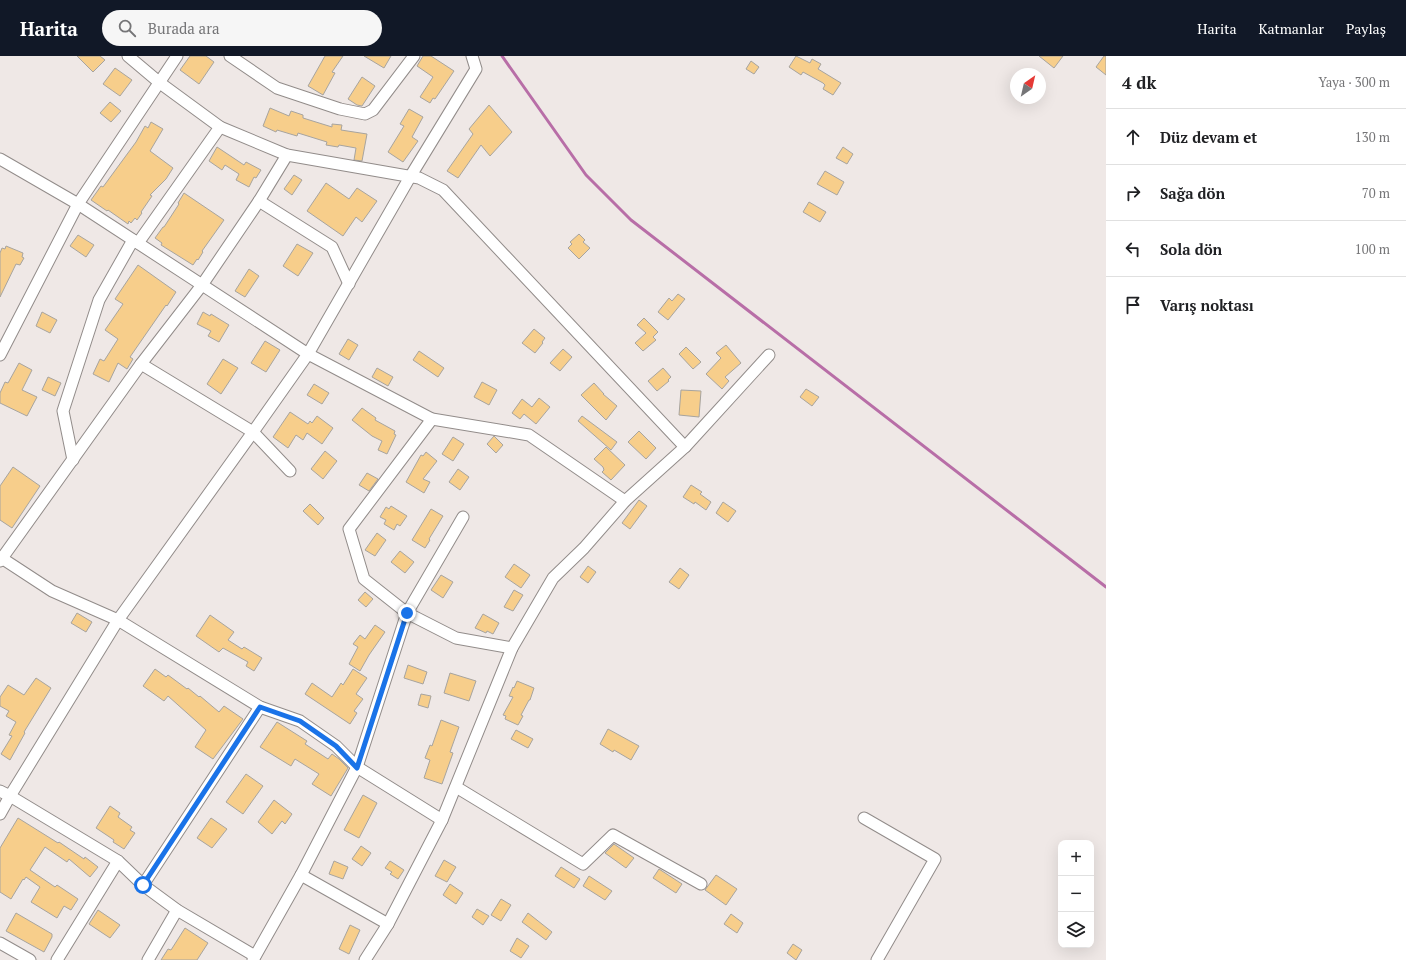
<!DOCTYPE html>
<html lang="tr">
<head>
<meta charset="utf-8">
<style>
	body { margin:0; font-family:"PT Serif",serif; background:#f6f6f6; color:#202124 }
	.controls { position:absolute; right:12px; bottom:12px; display:grid; overflow:hidden; border-radius:8px; box-shadow:0 4px 16px #0002 }
	.controls button { width:36px; height:36px; display:grid; place-items:center; padding:0; border:0; border-bottom:1px solid #e0e0e0; background:#fff; color:#202124; font:20px sans-serif }
	.compass { position:absolute; left:1010px; top:12px; width:36px; height:36px; border-radius:50%; background:#fff; box-shadow:0 4px 16px #0002; rotate:34deg }
	.stop { position:absolute; width:12px; height:12px; margin:-9px; border:3px solid #1a73e8; border-radius:50%; background:#fff }
	.stop.end { background:#1a73e8; border-color:#fff; box-shadow:0 1px 4px #0008 }
	.list { margin:0; padding:0; list-style:none }
	h2 { display:flex; justify-content:space-between; align-items:center; height:52px; margin:0; padding:0 16px; font-size:17px }
	h2 small { font-size:13px; font-weight:400; color:#757577 }
	.list li { display:grid; grid-template-columns:26px 1fr auto; gap:12px; align-items:center; box-sizing:border-box; height:56px; padding:0 16px; border-top:1px solid #e0e0e0 }
	.list b { display:block; font-size:15px; white-space:nowrap }
	.list em { font-size:13px; font-style:normal; color:#757577 }
	.icon { flex:none; width:22px; height:22px; fill:none; stroke:currentColor; stroke-width:2; stroke-linecap:round; stroke-linejoin:round }
	.map { position:relative; flex:none; width:1106px; height:904px; overflow:hidden }
	header { display:flex; align-items:center; gap:24px; box-sizing:border-box; height:56px; padding:0 20px; background:#111827; color:#fff }
	header strong { font-size:19px }
	nav { display:flex; gap:22px; margin-inline-start:auto; font-size:14px }
	.search { width:280px; height:36px; background:#f6f6f6; display:flex; align-items:center; gap:10px; box-sizing:border-box; padding:0 14px; border-radius:22px; color:#757577; font-size:15px }
	main { display:flex }
	aside { flex:1; background:#fff }
	.map>svg:first-child { display:block }
</style>
</head>
<body>
<header>
<strong>Harita</strong>
<div class="search"><svg class="icon" aria-label="search" viewBox="0 0 24 24"><circle cx="10" cy="10" r="6"/><path d="M15 15l6 6"/></svg>Burada ara</div>
<nav><a>Harita</a><a>Katmanlar</a><a>Paylaş</a></nav>
</header>
<main>
<div class="map">
<svg width="1106" height="904" viewBox="0 0 1106 904">
	<rect width="100%" height="100%" fill="#efe8e6"/>
	<g fill="none" stroke-linecap="round" stroke-linejoin="round">
		<path stroke="#b86ea7" stroke-width="3" d="M502,0l84,119 45,45 475,367"/>
	</g>
	<g fill="#f7ce8b" stroke="#a7a49f">
		<path d="M77,0h23l5,4 -12,12z"/>
		<path d="M190,0h16l8,6 -15,22 -19,-14z"/>
		<path d="M325,0h18l-11,16 3,1 -12,22 -15,-9z"/>
		<path d="M364,0h27l-7,12z"/>
		<path d="M423,0h8l23,15 -19,28 -2,-1 -3,5 -10,-6 13,-20 -16,-11z"/>
		<path d="M796,0l14,7 2,-4 9,5 -3,5 23,14 -8,12 -10,-6 2,-4 -2,-2 -20,-11 -2,3 -12,-8z"/>
		<path d="M1039,0h24l-9,12z"/>
		<path d="M1104,0h2v19l-10,-8z"/>
		<path d="M751,5l8,6 -5,7 -8,-5z"/>
		<path d="M115,12l17,12 -12,16 -17,-12z"/>
		<path d="M362,21l13,9 -13,20 -5,-1 -9,-6z"/>
		<path d="M110,46l11,9 -10,11 -11,-9z"/>
		<path d="M489,49l23,27 -22,24 -9,-11 -23,33 -11,-7 26,-37 -4,-5z"/>
		<path d="M270,52l19,8 2,-5 12,4v3l29,9v-3l10,1 -1,5 26,4 -5,27 -8,-1 2,-12 -17,-3 -1,2 -12,-2 1,-3 -29,-9 -1,3 -20,-6 -1,2 -13,-6z"/>
		<path d="M409,53l14,8 -11,20 6,4 -15,21 -15,-10 16,-26 -4,-2z"/>
		<path d="M151,66l12,7 -13,22 23,17 -7,11 -16,16 2,1 -11,16 1,1 -5,7 -2,-2 -4,5 -2,-2 -1,3 -20,-14 -1,1 -16,-11 10,-14 2,1 33,-45 9,-16 3,2z"/>
		<path d="M217,91l27,18 2,-3 15,8 -5,8 -2,-1 -5,10 -13,-7 3,-6 -14,-9 -3,5 -13,-9z"/>
		<path d="M843,91l10,7 -6,10 -11,-6z"/>
		<path d="M825,115l19,11 -7,13 -20,-11z"/>
		<path d="M294,119l8,5 -10,15 -8,-6z"/>
		<path d="M326,127l23,16 8,-11 20,13 -15,21 -6,-5 -13,19 -36,-25z"/>
		<path d="M184,137l40,27 -22,31 1,1 -5,8 -1,-1 -4,6 -32,-20 1,-2 -7,-5 8,-11h1l15,-23 -1,-1z"/>
		<path d="M809,146l17,10 -6,10 -17,-10z"/>
		<path d="M579,178l6,6 -2,2 7,6 -11,11 -11,-11 4,-4 -2,-2z"/>
		<path d="M78,179l16,10 -8,12 -16,-11z"/>
		<path d="M297,188l16,9 -15,23 -15,-10z"/>
		<path d="M6,190l17,7 -1,4 2,1 -4,7 -4,-1 -16,33v-44l2,-5 3,1z"/>
		<path d="M138,209l38,27 -9,14 -1,-1 -36,52 3,2 -6,10 -9,-6 -9,19 -16,-8 7,-15 4,2 14,-22 -13,-9 18,-26 -8,-5z"/>
		<path d="M249,213l10,7 -14,21 -10,-6z"/>
		<path d="M678,238l7,5 -17,21 -10,-8 11,-14 3,3z"/>
		<path d="M42,256l15,8 -7,13 -14,-7z"/>
		<path d="M203,256l7,4 1,-2 18,11 -10,17 -11,-6 3,-5 -14,-7z"/>
		<path d="M644,262l14,14 -5,5 3,3 -13,11 -8,-8 11,-10 -9,-8z"/>
		<path d="M534,273l11,9 -3,4 1,1 -8,10 -13,-10z"/>
		<path d="M348,283l10,6 -9,15 -10,-6z"/>
		<path d="M265,285l15,9 -14,22 -15,-9z"/>
		<path d="M726,289l15,18 -16,14 4,4 -7,8 -16,-15 15,-16 -5,-5z"/>
		<path d="M686,291l15,15 -8,7 -14,-15z"/>
		<path d="M563,293l9,8 -12,14 -10,-8z"/>
		<path d="M419,295l25,17 -6,9 -25,-17z"/>
		<path d="M223,303l15,9 -17,26 -14,-10z"/>
		<path d="M19,307l13,7 -10,20 15,7 -10,19 -27,-13v-10l5,-11 3,1z"/>
		<path d="M377,312l16,9 -5,9 -16,-9z"/>
		<path d="M663,312l8,9 -3,3 1,1 -12,10 -9,-10z"/>
		<path d="M48,321l13,6 -6,13 -13,-6z"/>
		<path d="M482,326l15,8 -8,15 -15,-8z"/>
		<path d="M594,327l10,11h-1l14,12 -11,14 -25,-25z"/>
		<path d="M314,328l15,9 -7,11 -15,-9z"/>
		<path d="M806,333l13,8 -7,9 -12,-9z"/>
		<path d="M681,334l20,1 -2,26 -20,-2z"/>
		<path d="M539,342l11,9 -14,17 -12,-10 -4,5 -8,-6 10,-14 10,8z"/>
		<path d="M362,352l14,10 -1,2 20,11 -1,3 2,1 -9,19 -9,-4 4,-9 -10,-5 -20,-16z"/>
		<path d="M290,356l18,12 2,-3 2,2 5,-7 16,12 -11,16 -15,-11 -4,7 -7,-5 -8,13 -15,-11z"/>
		<path d="M582,360l35,26 -6,8 -33,-29z"/>
		<path d="M639,375l17,17 -10,11 -18,-17z"/>
		<path d="M494,380l9,9 -7,8 -9,-9z"/>
		<path d="M453,381l11,7 -11,17 -11,-7z"/>
		<path d="M606,391l19,18 -14,15 -9,-8 2,-2 -1,-3 -9,-8z"/>
		<path d="M325,395l12,10 -14,18 -12,-10z"/>
		<path d="M426,396l11,9 -14,18 7,3 -6,11 -18,-11 15,-27 2,1z"/>
		<path d="M13,411l27,19 -28,42 -12,-8v-34z"/>
		<path d="M458,413l11,8 -9,13 -11,-8z"/>
		<path d="M367,417l11,6 -9,12 -10,-6z"/>
		<path d="M691,429l11,7 -2,2 11,8 -5,8 -11,-8 -1,2 -11,-7z"/>
		<path d="M639,444l8,6 -17,23 -8,-6z"/>
		<path d="M723,446l13,9 -8,11 -12,-9z"/>
		<path d="M310,448l14,14 -6,7 -15,-14z"/>
		<path d="M391,450l16,10 -7,10 -3,-2 -3,6 -10,-6 2,-4 -6,-3 6,-10 3,2z"/>
		<path d="M431,453l12,7 -14,23 1,1 -5,8 -13,-8z"/>
		<path d="M377,477l9,7 -11,16 -10,-6z"/>
		<path d="M400,495l14,11 -9,11 -14,-11z"/>
		<path d="M514,508l16,11 -9,13 -16,-11z"/>
		<path d="M588,510l8,6 -8,11 -8,-6z"/>
		<path d="M680,512l9,7 -10,14 -10,-7z"/>
		<path d="M441,519l12,7 -10,16 -12,-8z"/>
		<path d="M514,534l9,5 -10,16 -9,-4z"/>
		<path d="M365,536l8,7 -7,8 -8,-7z"/>
		<path d="M77,557l15,9 -6,10 -15,-9z"/>
		<path d="M483,558l16,9 -6,11 -6,-3 -1,2 -11,-5z"/>
		<path d="M210,559l24,17 -6,8 14,9 2,-2 18,11 -8,13 -8,-5 2,-4 -25,-14 -4,4 -23,-16z"/>
		<path d="M375,569l10,7 -16,23 -9,16 -11,-7 9,-17 -5,-3 7,-9 5,4z"/>
		<path d="M408,609l19,7 -4,12 -19,-6z"/>
		<path d="M155,613l11,8 2,-2 19,14 1,-1 11,9 1,-1 19,16 5,-6 19,13 -30,40 -18,-12 11,-17 -38,-34 -4,5 -21,-15z"/>
		<path d="M353,613l14,9 -11,16 7,5 -9,12 3,2 -7,11 -45,-30 7,-11 20,14 9,-14 2,2z"/>
		<path d="M450,617l26,8 -7,20 -25,-8z"/>
		<path d="M36,622l15,10 -27,44 1,1 -15,27 -9,-6 11,-18 -3,-1 7,-13 -10,-6 3,-5 -9,-5v-9l8,-12 16,10z"/>
		<path d="M517,625l17,7 -4,12h-1l-8,15 2,1 -5,9 -13,-6 1,-3 -3,-1 10,-18 -4,-1 4,-9 1,1z"/>
		<path d="M421,638l10,2 -3,12 -10,-3z"/>
		<path d="M441,664l18,7 -9,25 3,1 -11,31 -18,-6 6,-18 -5,-2 5,-13 2,1z"/>
		<path d="M277,666l30,19 -2,3 23,15 4,-5 7,5 9,9 -17,28 -19,-12 7,-10 -24,-15 -4,7 -31,-19z"/>
		<path d="M608,673l31,17 -8,14 -17,-10 -1,2 -13,-8z"/>
		<path d="M516,674l17,9 -5,9 -17,-9z"/>
		<path d="M246,718l17,12 -20,28 -17,-12z"/>
		<path d="M363,739l14,8 -18,35 -15,-8z"/>
		<path d="M274,744l18,14 -7,10 -3,-3 -10,13 -14,-12z"/>
		<path d="M110,750l10,7 -2,4 14,10 -2,3 5,3 -11,16 -11,-7 1,-2 -18,-12z"/>
		<path d="M18,762l40,25 1,-1 25,17 1,-2 13,10 -8,10 -21,-18 -2,3 -22,-15 -15,23 25,17 2,-2 21,14 -7,11 -7,-4 -7,12 -26,-16 9,-15 -14,-10 -2,3 -1,-1 -12,20 -11,-7v-44z"/>
		<path d="M211,762l16,11 -15,19 -15,-10z"/>
		<path d="M614,788l20,14 -8,10 -21,-15z"/>
		<path d="M361,790l10,7 -9,13 -10,-7z"/>
		<path d="M444,804l12,7 -9,15 -12,-6z"/>
		<path d="M334,805l14,6 -5,12 -14,-5z"/>
		<path d="M390,805l14,9 -6,9 -8,-5 2,-2 -7,-4z"/>
		<path d="M561,811l19,12 -6,9 -19,-12z"/>
		<path d="M659,813l23,15 -6,9 -23,-15z"/>
		<path d="M716,819l21,14 -11,16 -21,-15z"/>
		<path d="M589,820l23,15 -7,9 -22,-14z"/>
		<path d="M450,828l13,9 -7,11 -13,-9z"/>
		<path d="M501,843l10,6 -10,16 -10,-6z"/>
		<path d="M477,853l12,7 -6,9 -11,-8z"/>
		<path d="M98,854l22,15 -10,13 -21,-14z"/>
		<path d="M16,857l36,21v3l-8,15 -38,-21z"/>
		<path d="M528,857l24,19 -6,8 -24,-18z"/>
		<path d="M731,858l12,9 -6,10 -13,-9z"/>
		<path d="M350,869l10,5 -11,24 -10,-5z"/>
		<path d="M185,872l23,15 -11,17h-36l7,-11 3,1z"/>
		<path d="M517,882l12,8 -8,12 -11,-7z"/>
		<path d="M793,888l9,6 -6,10 -9,-7z"/>
	</g>
	<g fill="none" stroke-linecap="round" stroke-linejoin="round">
		<defs>
			<g id="street">
				<path d="M128,0l32,27 60,44 67,28 132,23 24,12 242,257"/>
				<path d="M230,0l47,32 63,21 25,5 8,-4 41,-54"/>
				<path d="M0,103l78,45 230,150 124,65 97,16 96,66"/>
				<path d="M259,145l73,46 17,37"/>
				<path d="M138,187l82,-116"/>
				<path d="M0,299l78,-151 99,-148"/>
				<path d="M141,308l112,68 37,39"/>
				<path d="M432,363l-83,110 15,50 43,34 49,25 56,10"/>
				<path d="M73,404l-10,-49 36,-111 34,-60"/>
				<path d="M0,501l52,34 66,29 142,87 40,14 36,25 21,21 85,53"/>
				<path d="M0,505l141,-197 61,-79 57,-84 28,-46"/>
				<path d="M456,731l127,77 30,-29 88,49"/>
				<path d="M0,735l10,5 108,65 25,24 34,25 78,46"/>
				<path d="M0,758l10,-18 108,-176 135,-188 55,-78 102,-177 66,-108 -4,-13"/>
				<path d="M864,762l71,41 -58,101"/>
				<path d="M301,819l87,49"/>
				<path d="M143,829l117,-178"/>
				<path d="M0,887l30,17"/>
				<path d="M57,904l61,-99"/>
				<path d="M148,904l29,-50"/>
				<path d="M253,904l48,-85 56,-108 50,-154 56,-96"/>
				<path d="M365,904l23,-36 54,-104 70,-172 41,-70 31,-30 41,-47 60,-54 84,-92"/>
			</g>
		</defs>
		<use href="#street" stroke="#928c8a" stroke-width="13"/>
		<use href="#street" stroke="#fff" stroke-width="11"/>
	</g>
	<g fill="none" stroke-linecap="round" stroke-linejoin="round">
		<path stroke="#1a73e8" stroke-width="5" d="M143,829l117,-178 40,14 36,25 21,22 50,-155"/>
	</g>
</svg>
<div class="controls">
<button>+</button>
<button>−</button>
<button><svg class="icon" aria-label="layers" viewBox="0 0 24 24"><path d="M12 4l9 5-9 5-9-5zM3 14l9 5 9-5"/></svg></button>
</div>
<svg class="compass" viewBox="-18 -18 36 36"><path d="M0-13l5 13h-10z" fill="#e53935"/><path d="M0 13l5-13h-10z" fill="#757577"/></svg>
<div class="stop" style="left:143px;top:829px"></div>
<div class="stop end" style="left:407px;top:557px"></div>
</div>
<aside>
<h2>4 dk<small>Yaya · 300 m</small></h2>
<ul class="list">
<li><svg class="icon" aria-label="ahead" viewBox="0 0 24 24"><path d="M12 20V5M6 11l6-6 6 6"/></svg><div><b>Düz devam et</b></div><em>130 m</em></li>
<li><svg class="icon" aria-label="right" viewBox="0 0 24 24"><path d="M7 20v-9h11M14 6l5 5-5 5"/></svg><div><b>Sağa dön</b></div><em>70 m</em></li>
<li><svg class="icon" aria-label="left" viewBox="0 0 24 24"><path d="M17 20v-9H6M10 6l-5 5 5 5"/></svg><div><b>Sola dön</b></div><em>100 m</em></li>
<li><svg class="icon" aria-label="arrive" viewBox="0 0 24 24"><path d="M6 21V4h12l-3 4 3 4H6"/></svg><div><b>Varış noktası</b></div></li>
</ul>
</aside>
</main>
</body>
</html>
